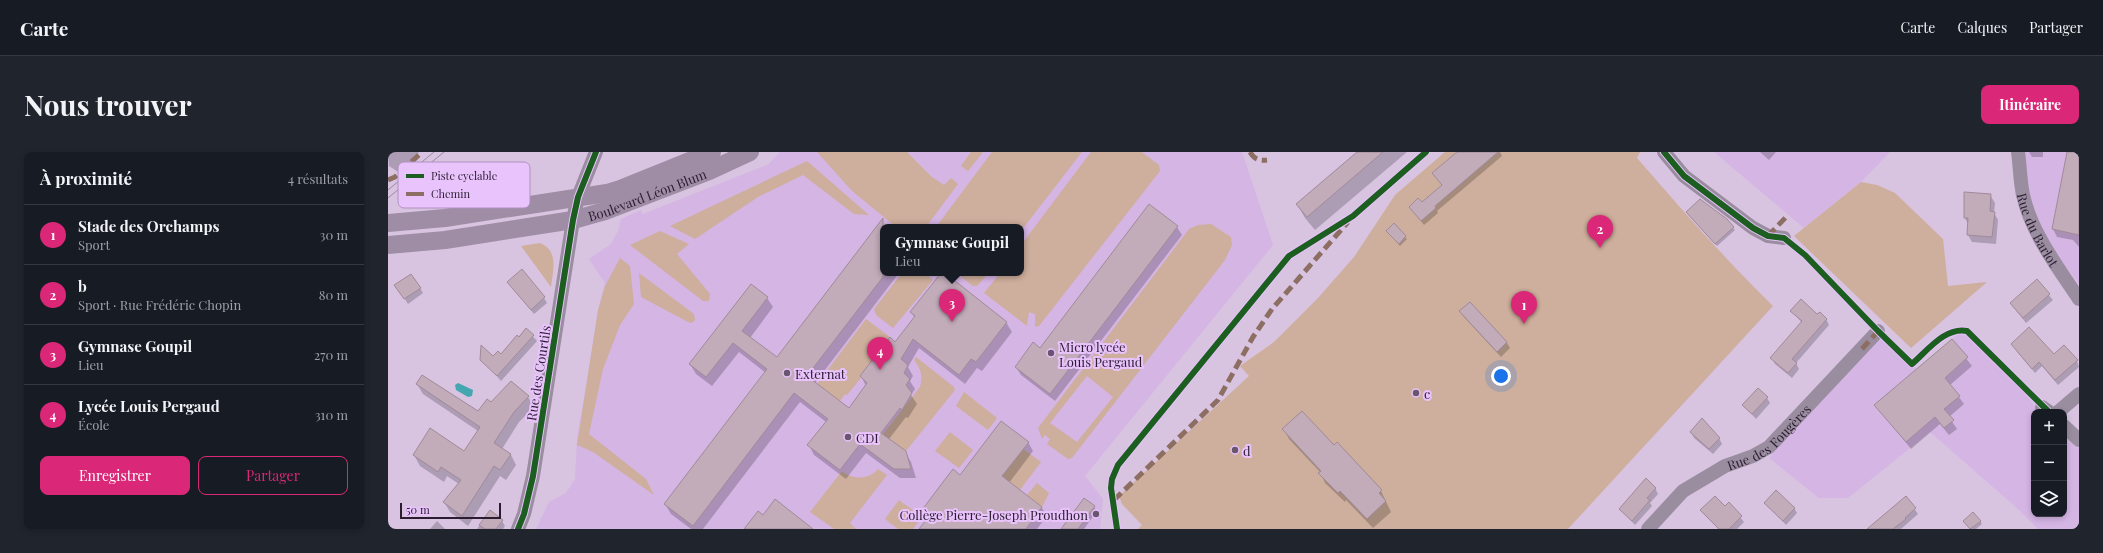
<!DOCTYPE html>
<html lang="fr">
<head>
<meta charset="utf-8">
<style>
	body { margin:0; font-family:"Playfair Display",serif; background:#20242c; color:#f1f3f6 }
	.controls { position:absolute; right:12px; bottom:12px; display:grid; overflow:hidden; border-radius:8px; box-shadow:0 2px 6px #0003 }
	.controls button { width:36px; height:36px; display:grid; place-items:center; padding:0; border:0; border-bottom:1px solid #363941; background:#171b24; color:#f1f3f6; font:20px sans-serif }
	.scale { position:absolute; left:12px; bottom:10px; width:101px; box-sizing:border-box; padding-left:4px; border:2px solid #2b1c31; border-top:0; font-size:11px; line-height:14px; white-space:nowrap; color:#2b1c31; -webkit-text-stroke:3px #e9c3fc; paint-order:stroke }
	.you { position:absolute; left:1113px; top:224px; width:14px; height:14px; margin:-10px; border:3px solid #fff; border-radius:50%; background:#1a73e8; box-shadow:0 0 0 6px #1a73e833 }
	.badge { display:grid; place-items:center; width:26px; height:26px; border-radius:50%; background:#db2777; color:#fff; font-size:13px; font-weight:700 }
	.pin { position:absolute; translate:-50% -33px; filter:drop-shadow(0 1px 2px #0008) }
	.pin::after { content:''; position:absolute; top:21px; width:14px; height:12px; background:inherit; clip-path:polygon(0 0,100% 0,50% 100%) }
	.popup { position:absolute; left:492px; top:72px; width:144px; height:52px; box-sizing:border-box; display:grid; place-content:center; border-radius:8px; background:#171b24; filter:drop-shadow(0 1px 3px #0005); font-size:13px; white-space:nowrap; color:#9ea1a6 }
	.popup b { font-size:15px; color:#f1f3f6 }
	.popup::after { content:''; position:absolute; left:50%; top:100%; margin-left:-8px; border:8px solid transparent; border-top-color:#171b24 }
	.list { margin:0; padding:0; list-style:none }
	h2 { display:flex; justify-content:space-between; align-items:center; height:52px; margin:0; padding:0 16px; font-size:17px }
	h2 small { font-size:13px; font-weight:400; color:#9ea1a6 }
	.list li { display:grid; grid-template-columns:26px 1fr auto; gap:12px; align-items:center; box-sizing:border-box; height:60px; padding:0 16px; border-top:1px solid #363941 }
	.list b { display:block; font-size:15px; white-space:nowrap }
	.list p { margin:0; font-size:13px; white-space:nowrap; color:#9ea1a6 }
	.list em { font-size:13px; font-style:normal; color:#9ea1a6 }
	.actions { display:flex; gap:8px; padding:12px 16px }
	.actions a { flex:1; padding:9px 0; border:1px solid #db2777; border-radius:8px; text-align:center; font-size:14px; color:#db2777 }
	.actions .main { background:#db2777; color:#fff }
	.icon { flex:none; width:22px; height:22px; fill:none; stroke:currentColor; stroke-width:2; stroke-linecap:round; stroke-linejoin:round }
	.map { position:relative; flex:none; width:1691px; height:377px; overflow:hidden; border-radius:8px }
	header { display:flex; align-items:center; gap:24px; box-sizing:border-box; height:56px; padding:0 20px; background:#171b24; border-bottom:1px solid #363941 }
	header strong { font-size:19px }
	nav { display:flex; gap:22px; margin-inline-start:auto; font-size:14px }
	.intro { display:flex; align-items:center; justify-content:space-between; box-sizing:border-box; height:96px; padding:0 24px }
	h1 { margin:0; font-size:28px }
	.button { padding:10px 18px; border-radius:8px; background:#db2777; color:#fff; font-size:14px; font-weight:700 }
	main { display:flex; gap:24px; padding:0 24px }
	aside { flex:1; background:#171b24; border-radius:8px; box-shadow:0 2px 6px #0003 }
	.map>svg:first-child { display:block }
</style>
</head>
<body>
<header>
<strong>Carte</strong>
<nav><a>Carte</a><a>Calques</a><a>Partager</a></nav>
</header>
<div class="intro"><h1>Nous trouver</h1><a class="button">Itinéraire</a></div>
<main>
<aside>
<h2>À proximité<small>4 résultats</small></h2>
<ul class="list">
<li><span class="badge">1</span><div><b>Stade des Orchamps</b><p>Sport</p></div><em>30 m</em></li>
<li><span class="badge">2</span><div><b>b</b><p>Sport · Rue Frédéric Chopin</p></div><em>80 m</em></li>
<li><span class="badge">3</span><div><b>Gymnase Goupil</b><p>Lieu</p></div><em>270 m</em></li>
<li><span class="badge">4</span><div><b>Lycée Louis Pergaud</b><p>École</p></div><em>310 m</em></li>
</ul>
<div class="actions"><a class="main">Enregistrer</a><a>Partager</a></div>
</aside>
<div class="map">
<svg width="1691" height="377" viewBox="0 0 1691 377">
	<rect width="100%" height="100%" fill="#d8c3e1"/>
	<g fill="#d5b5e4" fill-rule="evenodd">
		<path d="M392,0h462l31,93 -188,231 18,23 -3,30h-564l13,-27 17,-9 9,-14 2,-40 23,-137 5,-19 -16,-24 22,-15 7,-13 3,-12 20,-9 2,4 126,-50zM495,75h138v46h-138z"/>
		<path d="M1326,0h176l-29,30 -57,46z"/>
		<path d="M1636,0h55v132l-30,-39 -21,-51z"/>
		<path d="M1573,180l6,2 59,60 13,18h-5v102h30v-79l15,13v81h-41l-20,-20 -88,-77 -82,66h-29l-50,-40 111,-123 37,34z"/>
	</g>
	<g fill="#ceae9c" fill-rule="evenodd">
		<path d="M429,0h91v1l24,24 12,8 7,-7 7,6 -32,43h-30l-44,-36z"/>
		<path d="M583,0h12l-15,19 -7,-5z"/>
		<path d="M604,0h90l-61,79v-4h-85z"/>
		<path d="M703,0h51l17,13 1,6 -121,155 -4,1v-13l-6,-2 -2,14 -43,-33 16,-20h21v-28z"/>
		<path d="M1057,0h195l-3,6c44,51 88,101 136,148l-205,223h-430l4,-4 -20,-21 -3,-8 130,-120 -9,-10 34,-24 44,-44 36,-41 41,-62z"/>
		<path d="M419,9l62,54 -15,-1 -51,-39 -45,22 -63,42 -25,-13z"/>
		<path d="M1473,30l16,3 18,8 48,46 5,47 39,-4 -76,66 -117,-112z"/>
		<path d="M823,72l20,13 1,8 -7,15 -153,198 -4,1 -21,-15 3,-5 -5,-4 -3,4 -4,-11 151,-199 9,-4zM699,224l26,21 -36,45 -27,-19z"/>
		<path d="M272,79l29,13 -12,10 33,40 -1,7h-6l-73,-56z"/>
		<path d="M152,91c19,8 13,27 11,44l-30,-41z"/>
		<path d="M232,106l10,8 4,38 -14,21 -17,44 -14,65 57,45 8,16 -61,-43 -16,-7 21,-135 7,-24z"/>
		<path d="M251,121l55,41 1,6 -3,3 -4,-1 -47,-25z"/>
		<path d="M514,121h23l8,7 -40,48 -17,-13 -2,-6z"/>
		<path d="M568,121h33l-12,13h-4z"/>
		<path d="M478,167l24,18 -30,39 1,2 -14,17 -2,-1 -5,7 -23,-17z"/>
		<path d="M528,205l38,30 1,3 -49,61 -23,-17 37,-47c3,-11 1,-18 -6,-27z"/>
		<path d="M576,240l33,26 -9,12 -32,-24z"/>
		<path d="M562,280l23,18 -14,18 -24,-17z"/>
		<path d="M635,297l18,13 -21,28 -18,-14z"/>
		<path d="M490,317l9,6 -37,48 6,6h-22l-24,-17 32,-41c10,9 27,9 36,-2z"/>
		<path d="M649,331l12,10 -7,14 -15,-12z"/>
		<path d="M511,348l23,17 -9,12h-15l-13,-10z"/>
	</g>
	<path fill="#44a6af" d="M70,231l15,7 -1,6 -4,1 -12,-7 -1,-5z"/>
	<g fill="#0003">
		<path d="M0,0h31l-16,23 -14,-9z"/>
		<path d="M970,0h49l-92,78 -10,-12 -8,-14z"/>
		<path d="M1070,0h42l2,4 -65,55 1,2 -14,12 -14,-18 11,-4 22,-17 -10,-13z"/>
		<path d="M1372,0h16l-7,8z"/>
		<path d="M1641,0h14v5h-11z"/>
		<path d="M1680,0h11v95l-6,-7 -16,-3 -4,-8z"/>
		<path d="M1602,43l5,8 -1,10 4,7 -2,24 -24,-2 -4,-7v-11l-3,-6z"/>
		<path d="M1299,61l39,7 9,10 -18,16z"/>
		<path d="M492,71l5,4h-2v46h16l-84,110 34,26 17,-23 -5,-10 34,-33 20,-25 -4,-6 31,-39 64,49 6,10 -30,39 -5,-3 -12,16 -46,-36 -11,19 5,9 -3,5 5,8 -4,6 6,9 -9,14 -2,-1 -17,22 16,13 6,10 5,16h-16l-34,-25 -20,26 -32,-24 -5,-10 17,-23 -26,-20 -97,127h-12l-20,-15 -6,-10 101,-131 -27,-21 -27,34 -16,-12 -6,-10 77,-66 6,9 -23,31 27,20z"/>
		<path d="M789,75l5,8 -127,166 -34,-26 -5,-8 24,-18z"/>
		<path d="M1001,81l16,4 2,2 -7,7z"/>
		<path d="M1649,129l16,19 -27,23 -15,-19z"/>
		<path d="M120,130l36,16 3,5 -13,11z"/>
		<path d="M32,136l3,5 -15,11 -9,-14z"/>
		<path d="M1082,151l37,40 3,5 -9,9 -37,-40 -3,-5z"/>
		<path d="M1404,159l25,5 9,3 3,6 -33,38 3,6 -7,9 -17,-14 -3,-6 30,-35z"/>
		<path d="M138,177l11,12 -36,40 -19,-22 19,-4z"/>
		<path d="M1564,188l20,26 -22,19 14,19 -15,13 8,12 -8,6 -9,-11 -29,25 -35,-44z"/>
		<path d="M1627,197l62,12 2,6 -21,18 -16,-19 -7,7z"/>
		<path d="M123,230l17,15 6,10 -15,15 -17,27 9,6 5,10 -10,15 -6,-4 -32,50 -18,-14 -6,-10 15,-18 -12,-8 -3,6 -24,-16 -6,-11 50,-3 14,-21 -55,-37 -6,-10 62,29 12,-9z"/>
		<path d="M1379,246l3,5 -14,16 -13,-14z"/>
		<path d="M896,277l50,17 3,-2 44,47 10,21 -18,16 -27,-28 -1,2 -20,-19 -5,-11 -31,-33z"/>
		<path d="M1303,280l28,6 3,6 -9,10 -19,-16z"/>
		<path d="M640,290l5,9 -24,32 33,25 5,8 -10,13h-117l8,-11 -5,-8 37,-34z"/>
		<path d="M1267,336l3,6 -8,9 2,3 -17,19 -15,-16z"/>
		<path d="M1518,345l12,17 -17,15h-32z"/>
		<path d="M1377,351l29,5 3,5 -11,12z"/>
		<path d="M1341,352l15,18 -7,7h-19l-16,-19 23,-2z"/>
		<path d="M706,355l3,4 -13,18h-22z"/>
		<path d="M102,359l12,10 3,5 -2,3h-26z"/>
		<path d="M49,369l8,8h-15z"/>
		<path d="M1592,369l2,3 -6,5h-5l-5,-6z"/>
	</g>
	<g fill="#c3acba" stroke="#a08a99">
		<path d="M969,0h26l-76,65 -11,-13z"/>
		<path d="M1069,0h41l-63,54 1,2 -15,13 -12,-14 9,-9 4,4 20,-17 -10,-12z"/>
		<path d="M1679,0h12v83l-27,-6z"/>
		<path d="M1576,40l27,2 -1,17 5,1 -3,25 -25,-2 1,-17h-4z"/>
		<path d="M1312,47l27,20 7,8 -19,17 -29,-32z"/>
		<path d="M761,52l29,22 -128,168 -35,-27 18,-25 7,6z"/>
		<path d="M495,66v59l-76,99 42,32 18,-25 -7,-7 30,-39 5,5 20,-26 -5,-4 31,-39h4l62,49 -31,40 -5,-3 -12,16 -46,-36 -12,20 7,6 -4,8 6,6 -4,6 6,8 -10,17 -2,-2 -19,25 25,18 5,18h-17l-34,-25 -20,26 -33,-25 21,-26 -34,-26 -101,133 -29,-22 103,-135 -34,-26 -27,34 -17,-13 62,-80 17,13 -26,34 35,26z"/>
		<path d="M1006,71l12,13 -7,8 -13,-13z"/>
		<path d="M134,117l23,28 -14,13 -24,-28z"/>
		<path d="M23,122l10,14 -17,11 -10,-14z"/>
		<path d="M1649,127l13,15 -27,24 -13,-15z"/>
		<path d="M1413,147l16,15 3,-2 7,7 -35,40 5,4 -9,10 -18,-15 32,-37 -12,-10z"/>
		<path d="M1082,150l37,40 -10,10 -38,-41z"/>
		<path d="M1641,175l25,27 10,-9 14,15 -23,20 -16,-18 -7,7 -21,-25z"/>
		<path d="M138,176l8,7 -37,41 -17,-16 1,-15 12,11 5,-5 3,3 16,-19 2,2z"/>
		<path d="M1564,187l16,18 -23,21 15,18 -16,13 10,11 -10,8 -9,-11 -29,25 -32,-37z"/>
		<path d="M34,223l56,36 9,-12 4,3 20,-21 18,15 -15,16 -20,31 17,11 -11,16 -6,-4 -32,50 -19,-14 18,-22 -20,-13 -3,5 -25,-17 17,-27 34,23 16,-24 -64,-43z"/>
		<path d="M1370,236l10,9 -16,17 -10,-9z"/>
		<path d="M914,259l32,34 3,-3 45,48 -3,3 7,8 -19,18 -27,-28 -2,2 -20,-20 3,-2 -39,-42z"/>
		<path d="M1314,266l18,20 -11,11 -19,-17z"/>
		<path d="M613,269l28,21 -27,34 40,31 -16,22h-107l10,-13 -7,-6 18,-24 13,-17 7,6z"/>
		<path d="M1258,326l10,10 -9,10 3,2 -18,21 -13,-12z"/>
		<path d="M1388,338l19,18 -12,13 -19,-18z"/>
		<path d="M1327,344l10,10 4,-4 13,14 -13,13h-10l-19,-19z"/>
		<path d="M1518,344l10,12 -11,10 1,1 -13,10h-26z"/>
		<path d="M696,346l11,8 -17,23h-17z"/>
		<path d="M387,347l38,30h-69l14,-18 5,4z"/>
		<path d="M102,358l13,10 -7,9h-11l-6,-4z"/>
		<path d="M1585,360l8,9 -11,8 -7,-8z"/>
	</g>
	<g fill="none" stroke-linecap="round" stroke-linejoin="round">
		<g stroke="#9a8da0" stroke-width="14">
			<path d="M1276,0l20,24 69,52 15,8 16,2"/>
			<path id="s1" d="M1630,0c2,14 2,29 5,43 9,39 34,71 56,104"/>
			<path d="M1654,255l7,5"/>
			<path d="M1670,260l21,-18"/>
			<path d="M1676,274l15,14"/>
			<path d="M130,377l6,-15 9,-38 40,-256 5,-23 18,-45"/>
			<path id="s2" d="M1260,377l35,-38 42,-25 28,-10 16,-9 109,-116"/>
		</g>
		<g stroke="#9f8da6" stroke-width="18">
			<path d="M0,71l57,-5 162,-25 13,-4 92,-37"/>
			<path id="s3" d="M0,93l57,-5 128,-20 32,-9 104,-40 41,-19"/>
		</g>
		<g stroke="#998ca0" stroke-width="1">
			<path d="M0,38l46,-38"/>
			<path d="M0,46l56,-46"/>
		</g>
		<g stroke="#8d6e63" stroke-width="5" stroke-dasharray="10 5" stroke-linecap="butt">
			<path d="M862,0c4,7 9,9 17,8"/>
			<path d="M0,28l7,-3 27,-25"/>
			<path d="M1380,84l20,-21"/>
			<path d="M1474,197l16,-18"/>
			<path d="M726,348l104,-100 35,-63 19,-28 76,-87"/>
		</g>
		<defs>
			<g id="cycleway">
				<path d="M1276,0l20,24 69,52 15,8 16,2 21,17 73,76 34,33c16,-14 33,-37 55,-33l82,81"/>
				<path d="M130,377l6,-15 9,-38 40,-256 5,-23 18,-45"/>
				<path d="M729,377l-6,-41 1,-9 6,-14 171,-209 64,-40 73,-64"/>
			</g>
		</defs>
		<use href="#cycleway" stroke="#e9c3fc" stroke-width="8"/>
		<use href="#cycleway" stroke="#1b5e20" stroke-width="6"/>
	</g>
	<g fill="#68566f" stroke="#e9c3fc" stroke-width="1.5">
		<circle cx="663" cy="201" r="4"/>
		<circle cx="399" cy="221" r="4"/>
		<circle cx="1028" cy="241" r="4"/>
		<circle cx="460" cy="285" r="4"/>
		<circle cx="847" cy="298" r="4"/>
		<circle cx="708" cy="362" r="4"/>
	</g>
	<g text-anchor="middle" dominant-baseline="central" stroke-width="4" stroke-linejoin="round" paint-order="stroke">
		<g font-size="13" fill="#2b1c31" stroke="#e9c3fc">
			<text stroke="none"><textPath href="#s3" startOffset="265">Boulevard Léon Blum</textPath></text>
			<text stroke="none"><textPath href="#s1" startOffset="81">Rue du Barlot</textPath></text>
			<text transform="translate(150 221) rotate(-81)">Rue des Courtils</text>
			<text stroke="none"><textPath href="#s2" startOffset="154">Rue des Fougères</textPath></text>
		</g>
		<g font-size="13" fill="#2b1c31" stroke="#e9c3fc" text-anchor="start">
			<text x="671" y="194">Micro lycée<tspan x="671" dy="15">Louis Pergaud</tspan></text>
			<text x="407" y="221">Externat</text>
			<text x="1036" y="241">c</text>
			<text x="468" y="285">CDI</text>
			<text x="855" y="298">d</text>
			<text x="700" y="362" text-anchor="end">Collège Pierre-Joseph Proudhon</text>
		</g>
	</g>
	<rect x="10" y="10" width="132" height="46" rx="6" fill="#e9c3fc" stroke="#b091bf" stroke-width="1"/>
	<rect x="18" y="22" width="18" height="4" fill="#1b5e20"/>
	<rect x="18" y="40" width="18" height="4" fill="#8d6e63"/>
	<g font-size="11" fill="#2b1c31">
		<text x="43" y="28">Piste cyclable</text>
		<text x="43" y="46">Chemin</text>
	</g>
</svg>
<div class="controls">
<button>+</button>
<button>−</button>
<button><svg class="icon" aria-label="layers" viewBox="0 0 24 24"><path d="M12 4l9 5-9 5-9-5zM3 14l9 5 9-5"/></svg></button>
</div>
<div class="scale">50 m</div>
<div class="you"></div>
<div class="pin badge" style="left:1136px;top:172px">1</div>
<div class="pin badge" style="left:1212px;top:96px">2</div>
<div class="pin badge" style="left:564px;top:170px">3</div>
<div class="popup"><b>Gymnase Goupil</b>Lieu</div>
<div class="pin badge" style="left:492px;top:218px">4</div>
</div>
</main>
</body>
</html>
